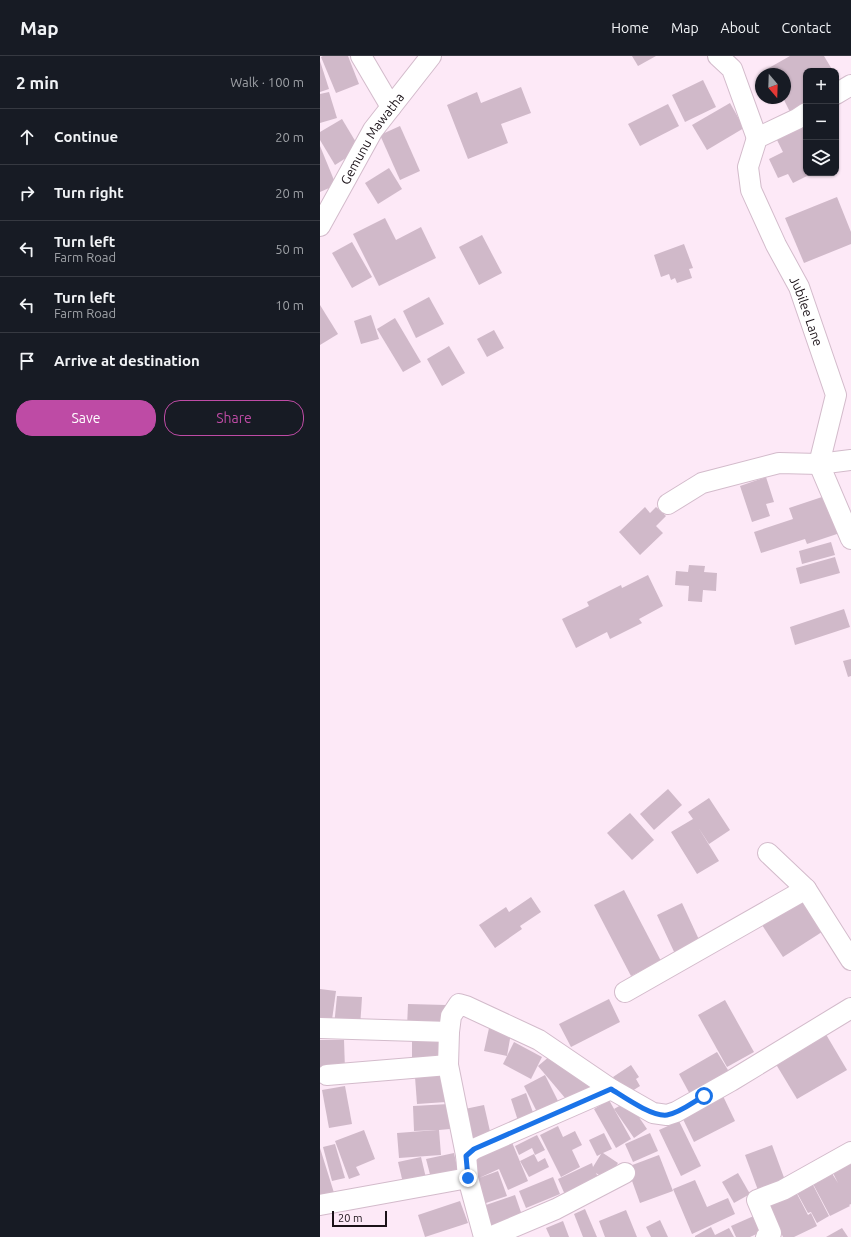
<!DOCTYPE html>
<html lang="en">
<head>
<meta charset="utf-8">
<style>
	body { margin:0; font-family:Ubuntu,sans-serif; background:#242831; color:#f1f3f6 }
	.controls { position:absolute; right:12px; top:12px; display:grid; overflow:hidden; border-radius:8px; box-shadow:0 1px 3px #0004 }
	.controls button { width:36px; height:36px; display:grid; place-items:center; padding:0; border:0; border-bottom:1px solid #363941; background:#171b24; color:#f1f3f6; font:20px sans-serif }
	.compass { position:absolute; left:435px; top:12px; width:36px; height:36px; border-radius:50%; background:#171b24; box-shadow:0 1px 3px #0004; rotate:161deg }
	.scale { position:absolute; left:12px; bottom:10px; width:55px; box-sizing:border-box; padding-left:4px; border:2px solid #1b1218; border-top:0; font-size:11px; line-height:14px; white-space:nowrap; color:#1b1218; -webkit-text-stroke:3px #fde9f7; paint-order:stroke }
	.stop { position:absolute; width:12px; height:12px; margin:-9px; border:3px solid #1a73e8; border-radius:50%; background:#fff }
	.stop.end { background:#1a73e8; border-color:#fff; box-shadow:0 1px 4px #0008 }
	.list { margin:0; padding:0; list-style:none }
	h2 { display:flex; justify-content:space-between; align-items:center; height:52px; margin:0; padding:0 16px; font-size:17px }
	h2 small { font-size:13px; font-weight:400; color:#9ea1a6 }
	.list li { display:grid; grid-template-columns:26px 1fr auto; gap:12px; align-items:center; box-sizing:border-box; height:56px; padding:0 16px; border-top:1px solid #363941 }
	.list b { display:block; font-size:15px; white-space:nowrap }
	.list p { margin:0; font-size:13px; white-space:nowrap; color:#9ea1a6 }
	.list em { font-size:13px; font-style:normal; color:#9ea1a6 }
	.actions { display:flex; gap:8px; padding:12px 16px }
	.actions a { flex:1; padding:9px 0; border:1px solid #be4ba5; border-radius:16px; text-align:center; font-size:14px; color:#be4ba5 }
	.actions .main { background:#be4ba5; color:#fff }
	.icon { flex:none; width:22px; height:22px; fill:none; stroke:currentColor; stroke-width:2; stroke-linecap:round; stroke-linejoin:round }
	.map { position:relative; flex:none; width:531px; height:1181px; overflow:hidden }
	header { display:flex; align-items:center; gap:24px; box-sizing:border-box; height:56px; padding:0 20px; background:#171b24; border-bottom:1px solid #363941 }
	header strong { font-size:19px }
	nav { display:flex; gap:22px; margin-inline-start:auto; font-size:14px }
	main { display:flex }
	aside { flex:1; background:#171b24 }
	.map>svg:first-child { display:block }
</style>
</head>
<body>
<header>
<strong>Map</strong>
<nav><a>Home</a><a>Map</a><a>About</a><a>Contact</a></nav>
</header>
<main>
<aside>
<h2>2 min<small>Walk · 100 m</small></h2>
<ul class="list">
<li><svg class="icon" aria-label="ahead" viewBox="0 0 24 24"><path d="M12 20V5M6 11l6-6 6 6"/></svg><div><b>Continue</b></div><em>20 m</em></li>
<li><svg class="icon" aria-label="right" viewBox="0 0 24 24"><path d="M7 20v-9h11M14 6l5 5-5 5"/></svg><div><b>Turn right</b></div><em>20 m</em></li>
<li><svg class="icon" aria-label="left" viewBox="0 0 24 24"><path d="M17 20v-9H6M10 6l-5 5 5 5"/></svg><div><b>Turn left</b><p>Farm Road</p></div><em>50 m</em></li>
<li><svg class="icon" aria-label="left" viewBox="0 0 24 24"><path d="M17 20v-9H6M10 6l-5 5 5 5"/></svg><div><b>Turn left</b><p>Farm Road</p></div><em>10 m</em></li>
<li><svg class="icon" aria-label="arrive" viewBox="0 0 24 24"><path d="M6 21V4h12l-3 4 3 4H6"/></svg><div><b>Arrive at destination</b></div></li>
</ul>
<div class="actions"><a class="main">Save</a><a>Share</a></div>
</aside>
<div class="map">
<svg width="531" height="1181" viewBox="0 0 531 1181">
	<rect width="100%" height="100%" fill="#fde9f7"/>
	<g fill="#d0b9c9">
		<path d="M3,0h25l11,28 -23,9 -15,-36z"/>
		<path d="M312,0h24l-18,10z"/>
		<path d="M470,0h34l9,15h-27v25l-2,1 2,4v4l-15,9 -8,-16h2v-24h-16l-2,-5z"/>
		<path d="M0,5l9,28 -9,3z"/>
		<path d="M383,24l13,27 -31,15 -13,-27z"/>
		<path d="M201,31l10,26 -30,11 7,19 -40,16 -21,-54 30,-13 4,11z"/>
		<path d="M9,36l8,26 -17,5v-29z"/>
		<path d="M410,47l14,25 -37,22 -15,-25z"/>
		<path d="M348,48l11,22 -39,20 -12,-22z"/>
		<path d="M22,63l18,30 -25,16 -15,-25v-8z"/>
		<path d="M80,70l20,45 -20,9 -20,-45z"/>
		<path d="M485,70v41l1,6h2l1,2 -16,8 -5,-9 -10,4 -9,-19 14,-7 -6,-12z"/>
		<path d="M0,90l16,39 -16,7z"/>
		<path d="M69,112l13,21 -24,15 -13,-21z"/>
		<path d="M517,141l14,35v12l-47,19 -19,-45z"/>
		<path d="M65,162l11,22 25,-13 15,31 -57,28 -26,-52z"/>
		<path d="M162,179l20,38 -23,12 -20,-38z"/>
		<path d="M32,186l20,35 -20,11 -20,-35z"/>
		<path d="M364,188l9,24 -4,1 3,9 -15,5 -2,-5 -4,2 -2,-6 -8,3 -7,-22z"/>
		<path d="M109,241l15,27 -28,14 -13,-27z"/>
		<path d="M0,249l18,29 -18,11z"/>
		<path d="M51,259l8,24 -18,5 -7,-23z"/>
		<path d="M75,262l26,44 -18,10 -26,-43z"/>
		<path d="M174,274l10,18 -17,9 -10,-18z"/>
		<path d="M129,290l16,27 -23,13 -15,-27z"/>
		<path d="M446,421l8,25 -8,2 4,12 -18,6 -12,-36z"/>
		<path d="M508,439l12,38 -33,11 -2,-5 -44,14 -7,-21 39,-13 -4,-11z"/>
		<path d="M325,451l5,6 6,-6 10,9 -10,10 7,7 -23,22 -21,-23z"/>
		<path d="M511,486l4,13 -33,9 -3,-13z"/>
		<path d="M515,501l5,16 -40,11 -4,-16z"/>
		<path d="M369,509l16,1 -1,6 13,1 -1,18 -13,-1 -1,12 -14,-1 1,-15 -14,-1 1,-14 12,1z"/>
		<path d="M328,519l15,31 -24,13 3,4 -32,16 -3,-7 -31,16 -14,-29 27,-13 -2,-4 34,-17 1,3z"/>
		<path d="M524,553l6,18 -55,18 -5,-18z"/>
		<path d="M531,603v17l-3,1 -5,-16z"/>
		<path d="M348,733l14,16 -28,25 -14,-16z"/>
		<path d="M389,742l21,32 -21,14 -11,-17 21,34 -22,13 -26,-42 22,-13 -5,-7z"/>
		<path d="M310,757l24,27 -22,20 -25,-27z"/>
		<path d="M304,834l37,71 -30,15 -37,-71z"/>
		<path d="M211,841l10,15 -21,14 2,3 -27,19 -16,-23 27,-18 3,5z"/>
		<path d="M485,842l20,32 -42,27 -21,-32z"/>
		<path d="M362,847l19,41 -25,12 -19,-41z"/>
		<path d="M0,933l16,2 -5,36 -11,-2z"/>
		<path d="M17,940l25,1 -2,31 -26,-2z"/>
		<path d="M289,943l11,23 -49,25 -12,-23z"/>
		<path d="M405,944l29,52 -27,15 -29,-52z"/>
		<path d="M88,948l38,1 -1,23 -38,-1z"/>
		<path d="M169,972l22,5 -4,23 -23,-5z"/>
		<path d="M504,975l23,39 -50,29 -23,-38z"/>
		<path d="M0,984h24l1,30h-25z"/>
		<path d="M125,984v24l-33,1v-24z"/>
		<path d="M194,986l28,15 -11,22 -28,-15z"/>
		<path d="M397,996l14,23 -39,23 -13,-24z"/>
		<path d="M230,1000l49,32 -28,17 -33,-39z"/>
		<path d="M311,1009l8,12 -3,2 4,7 -11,7 -8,-4 -8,-12z"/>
		<path d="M124,1019l2,27 -29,2 -2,-27z"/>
		<path d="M225,1019l15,30 -21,11 -15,-30z"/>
		<path d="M25,1030l7,38 -23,4 -7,-38z"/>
		<path d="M206,1037l9,25 -16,6 -8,-25z"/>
		<path d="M402,1038l13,27 -41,21 -13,-27z"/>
		<path d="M289,1044l22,39 -15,9 -22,-39z"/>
		<path d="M308,1045l19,28 -13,9 -20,-29z"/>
		<path d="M129,1048l1,25 -11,1 2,25 -42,3 -2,-25 40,-3 -23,1 -1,-25z"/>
		<path d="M164,1049l8,35 -24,6 -8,-36z"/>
		<path d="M359,1065l22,45 -20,10 -22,-46z"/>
		<path d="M238,1070l5,11 12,-6 7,14 -10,5 8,17 -19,10 -21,-42z"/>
		<path d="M44,1074l11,29 -19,8 4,8 -11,4 -14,-38z"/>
		<path d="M284,1077l8,16 -9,4 15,10 -11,17 -11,-7 4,8 -34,16 -8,-18 34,-16 1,4 8,-13 -4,2 -8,-16z"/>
		<path d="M330,1077l8,18 -25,11 -8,-18z"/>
		<path d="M217,1079l8,15 -10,5 -3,-7 -13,7 -4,-9z"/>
		<path d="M191,1084l17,41 -20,9 -9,-21 -20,9 19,-7 9,25 -24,8 -14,-46z"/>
		<path d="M15,1088l10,34 -13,3 -9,-34z"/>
		<path d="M452,1089l14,38 -27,10 -14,-38z"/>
		<path d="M0,1092l15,48 -15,5z"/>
		<path d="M134,1097l5,23 -27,6 -6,-23z"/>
		<path d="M214,1098l4,8 7,-4 4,9 -20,10 -9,-16z"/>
		<path d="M339,1099l14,36 -33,12 -13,-36z"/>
		<path d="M101,1101l5,21 -23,5 -5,-21z"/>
		<path d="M529,1106l2,3v39l-2,1 1,1 -20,10 -18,-34 19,-10 7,11 -6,-12z"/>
		<path d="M418,1117l12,21 -16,9 -12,-21z"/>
		<path d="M233,1121l7,17 -34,14 -7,-17z"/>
		<path d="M375,1124l12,27 21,-9 7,16 -43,20 -19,-45z"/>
		<path d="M492,1127l17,33 -12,7 -6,-11 -3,1 -12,-22z"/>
		<path d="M475,1134l13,25 3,-2 6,13 -23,11h-11l-16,-33z"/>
		<path d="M195,1139l9,26 -35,12 -9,-26z"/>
		<path d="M140,1145l8,22 -43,14 -7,-22z"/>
		<path d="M265,1153l12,28h-14l-9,-23z"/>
		<path d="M306,1154l11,27h-32l-6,-16z"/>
		<path d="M436,1159l7,16 -13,6h-14l-5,-11z"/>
		<path d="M340,1164l8,17h-17l-5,-10z"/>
		<path d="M243,1165l6,16h-19l-4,-9z"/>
		<path d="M391,1171l4,8 14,-7 5,9h-39v-1z"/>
		<path d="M522,1172l6,9h-22z"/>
	</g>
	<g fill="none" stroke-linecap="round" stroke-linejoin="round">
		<defs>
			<g id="minor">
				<path d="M41,0l30,51"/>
				<path d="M398,0l14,13 25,69"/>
				<path d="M516,38l15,-9"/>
				<path id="s1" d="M486,57l-9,6 -40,19 -9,29 3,23 25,55 23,42 37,108 -17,69 32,75"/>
				<path id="s2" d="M0,170l53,-96 58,-74"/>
				<path d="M348,448l34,-21 77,-20 40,1 32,-4"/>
				<path d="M448,797l38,36 45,71"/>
				<path d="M305,936l181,-103"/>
				<path d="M0,972l129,4"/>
				<path d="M7,1019l121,-10"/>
				<path d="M146,1099l8,-6 137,-60"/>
				<path d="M0,1149l148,-27"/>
				<path d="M164,1181l-16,-59 -2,-23 -18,-90 1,-33 2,-16 8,-12 7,2 73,34 72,49 42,24 14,2 9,-3 55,-31 120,-73"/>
				<path d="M170,1181l66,-28 69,-36"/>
				<path d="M446,1181l5,-4 -14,-33 26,-10 68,-38"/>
			</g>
		</defs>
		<use href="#minor" stroke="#d3bbcb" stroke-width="22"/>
		<use href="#minor" stroke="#fff" stroke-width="20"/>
	</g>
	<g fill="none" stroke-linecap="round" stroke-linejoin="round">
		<path stroke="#1a73e8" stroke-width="5" d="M148,1122l-2,-22 8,-7 137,-60c13,8 41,28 56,26 13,-2 26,-13 37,-19"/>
	</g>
	<g text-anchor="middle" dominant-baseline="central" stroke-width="4" stroke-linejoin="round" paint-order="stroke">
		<g font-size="13" fill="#1b1218" stroke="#fde9f7">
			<text stroke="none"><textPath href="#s2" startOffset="102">Gemunu Mawatha</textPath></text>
			<text stroke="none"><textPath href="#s1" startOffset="242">Jubilee Lane</textPath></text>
		</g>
	</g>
</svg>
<div class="controls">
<button>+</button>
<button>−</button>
<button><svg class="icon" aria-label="layers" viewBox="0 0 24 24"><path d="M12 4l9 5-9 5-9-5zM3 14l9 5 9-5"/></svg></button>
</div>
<svg class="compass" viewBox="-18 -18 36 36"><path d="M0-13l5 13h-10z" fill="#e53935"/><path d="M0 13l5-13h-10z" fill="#9ea1a6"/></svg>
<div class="scale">20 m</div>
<div class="stop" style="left:384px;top:1040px"></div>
<div class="stop end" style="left:148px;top:1122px"></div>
</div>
</main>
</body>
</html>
